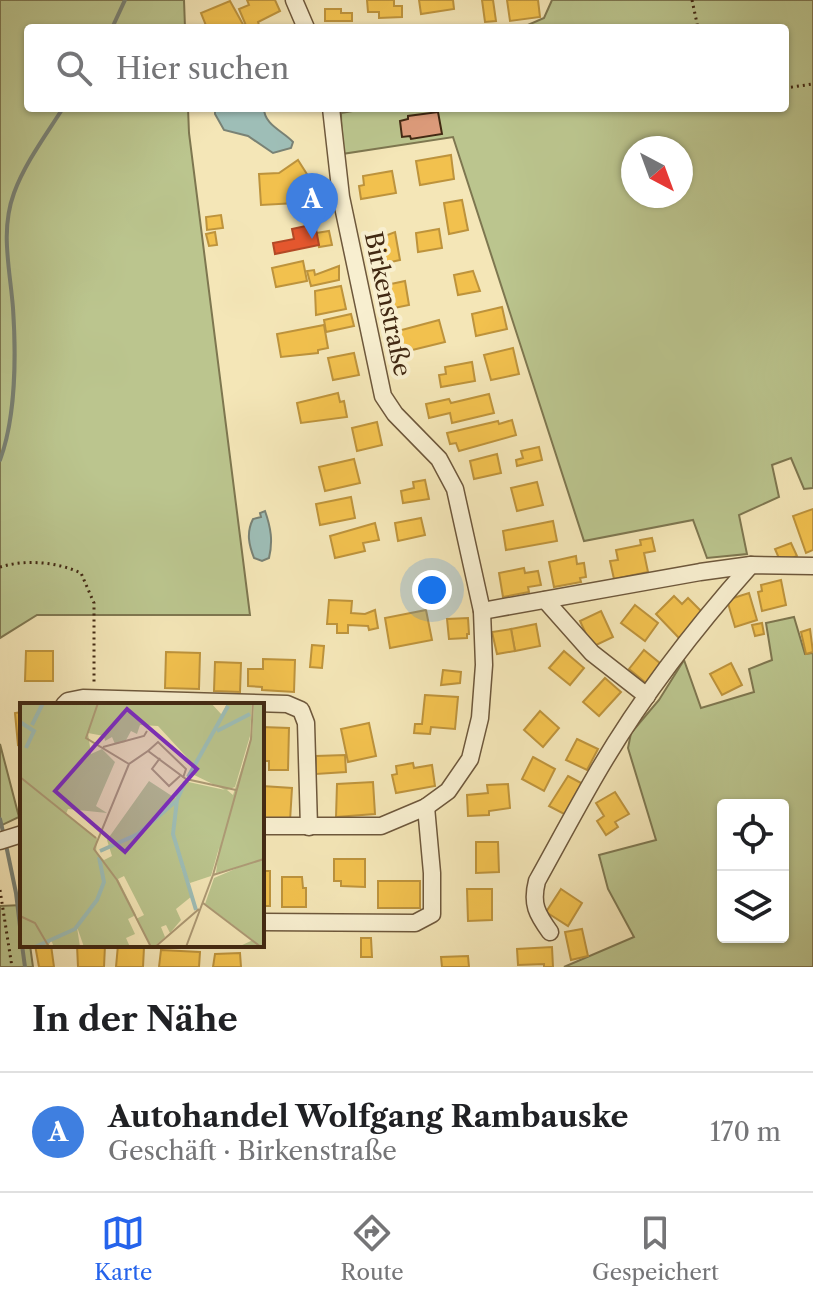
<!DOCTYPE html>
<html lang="de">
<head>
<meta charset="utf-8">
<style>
	body { margin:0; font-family:"Libre Caslon Text",serif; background:#f2f2f2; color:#202124 }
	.controls { position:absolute; right:24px; bottom:24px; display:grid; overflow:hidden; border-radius:8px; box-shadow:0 2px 6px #0004 }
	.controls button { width:72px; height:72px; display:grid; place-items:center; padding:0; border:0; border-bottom:2px solid #e0e0e0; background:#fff; color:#202124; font:40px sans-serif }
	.compass { position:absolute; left:621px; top:136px; width:72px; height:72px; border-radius:50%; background:#fff; box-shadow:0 2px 6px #0004; rotate:139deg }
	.you { position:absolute; left:432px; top:590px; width:28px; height:28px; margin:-20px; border:6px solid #fff; border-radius:50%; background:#1a73e8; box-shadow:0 0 0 12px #1a73e833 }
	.badge { display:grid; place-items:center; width:52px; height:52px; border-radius:50%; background:#2563eb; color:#fff; font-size:26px; font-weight:700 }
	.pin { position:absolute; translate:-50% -66px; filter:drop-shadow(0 2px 4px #0008) }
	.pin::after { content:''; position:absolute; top:42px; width:28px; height:24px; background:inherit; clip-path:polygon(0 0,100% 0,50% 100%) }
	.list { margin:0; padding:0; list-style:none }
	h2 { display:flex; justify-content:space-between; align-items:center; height:104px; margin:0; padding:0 32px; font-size:34px }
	h2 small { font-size:26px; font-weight:400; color:#757577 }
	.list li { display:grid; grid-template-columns:52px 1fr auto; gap:24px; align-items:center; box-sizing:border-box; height:120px; padding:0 32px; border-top:2px solid #e0e0e0 }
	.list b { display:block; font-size:30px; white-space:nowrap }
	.list p { margin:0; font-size:26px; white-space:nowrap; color:#757577 }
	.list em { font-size:26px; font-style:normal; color:#757577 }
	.icon { flex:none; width:44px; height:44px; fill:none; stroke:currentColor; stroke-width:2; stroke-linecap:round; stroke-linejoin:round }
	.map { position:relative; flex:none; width:813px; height:967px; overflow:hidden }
	.search { position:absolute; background:#fff; box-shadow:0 2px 6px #0004; left:24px; right:24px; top:24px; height:88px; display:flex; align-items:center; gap:20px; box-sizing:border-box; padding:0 28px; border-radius:8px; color:#757577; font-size:30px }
	.sheet { height:224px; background:#fff }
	nav { display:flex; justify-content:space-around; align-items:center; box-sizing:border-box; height:112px; border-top:2px solid #e0e0e0; background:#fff; font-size:22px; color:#757577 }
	nav a { display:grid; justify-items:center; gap:4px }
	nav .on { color:#2563eb }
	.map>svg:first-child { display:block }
</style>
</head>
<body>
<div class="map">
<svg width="813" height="967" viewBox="0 0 813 967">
	<rect width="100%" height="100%" fill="#f4e6b7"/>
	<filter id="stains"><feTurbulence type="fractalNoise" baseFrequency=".0025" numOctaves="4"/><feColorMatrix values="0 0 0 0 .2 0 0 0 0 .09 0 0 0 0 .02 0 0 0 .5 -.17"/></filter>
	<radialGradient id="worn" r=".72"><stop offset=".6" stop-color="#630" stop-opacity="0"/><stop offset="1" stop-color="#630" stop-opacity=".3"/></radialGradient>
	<g fill="#bbc58e" stroke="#7e7750" stroke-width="2" fill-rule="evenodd">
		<path d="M0,0h184l1,28h-157v80h160l1,25 61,482h-213l-37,23z"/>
		<path d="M552,0h261v488l-9,1 -13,-31 -19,7 7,32 -40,18 8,39 -40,4 -14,-38 -109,21 -131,-404 -111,17 -1,-41 29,-5h415v-80h-264l23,-10zM633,148h48v48h-48z"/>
		<path d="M794,617l11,37 8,-1v314h-249l70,-30 -26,-48 -9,-34 57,-15 -28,-92 3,-15 28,-33 25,-40 17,48 53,-16 -5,-23 23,-9 -6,-37zM723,805h60v132h-60z"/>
		<path d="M0,744l19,73 -19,9z"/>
		<path d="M22,905v40h8l3,22h-33v-61z"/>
	</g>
	<g fill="#9ebeb7" stroke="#798275" stroke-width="2">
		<path d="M215,108h49c0,17 19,23 29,34l-2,6 -18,5 -25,-17 -24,-6 -9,-16z"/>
		<path d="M265,511c6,17 8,30 4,47l-7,3 -8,-3c-5,-13 -8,-25 -1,-39l8,-2 -1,-4z"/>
	</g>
	<g fill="#f2c14e" stroke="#bd933c" stroke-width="2">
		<path d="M247,0h28l5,11 -22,11 2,6h-13l-8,-19 10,-4z"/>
		<path d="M367,0h27v6h8v11l-23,1v-6h-11z"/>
		<path d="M419,0h34l1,9 -33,5z"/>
		<path d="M482,0h11l3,21 -11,1z"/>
		<path d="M507,0h31l2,17 -30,4z"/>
		<path d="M230,1l15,27h-38l-6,-15z"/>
		<path d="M325,9h16v4h11v8h-27z"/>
		<path d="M451,155l3,24 -34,6 -4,-24z"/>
		<path d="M298,160l19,30 -20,13 -36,2 -2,-31 20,-1z"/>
		<path d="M392,171l4,22 -35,6 -2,-13 5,-1 -1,-9z"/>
		<path d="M462,200l6,30 -19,4 -5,-31z"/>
		<path d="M324,202l3,10 -17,4 -2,-10z"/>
		<path d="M221,215l2,13 -16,2 -1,-13z"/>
		<path d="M439,229l3,19 -24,4 -2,-19z"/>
		<path d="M329,231l3,14 -13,2 -3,-14z"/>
		<path d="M215,232l2,13 -8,1 -3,-12z"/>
		<path d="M395,232l5,28 -18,4 -5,-25z"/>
		<path d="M303,261l4,20 -31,6 -4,-19z"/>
		<path d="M339,266v14l-28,6 -4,-15 7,-1 1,5z"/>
		<path d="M473,271l7,20 -22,4 -4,-20z"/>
		<path d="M405,281l4,24 -20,4 -3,-24z"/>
		<path d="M341,286l5,23 -30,6 -1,-24z"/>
		<path d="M502,307l5,22 -31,7 -4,-22z"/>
		<path d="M351,314l3,12 -28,6 -2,-12z"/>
		<path d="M439,320l6,22 -41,10 -6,-21z"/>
		<path d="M324,325l4,23 -10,2v3l-37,4 -4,-23z"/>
		<path d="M513,348l6,26 -28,6 -7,-25z"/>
		<path d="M354,353l5,22 -26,5 -5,-22z"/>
		<path d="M472,362l3,19 -34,6 -2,-12 7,-1 -1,-7z"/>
		<path d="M338,393l2,9 4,-1 3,16 -46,6 -4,-20z"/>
		<path d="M489,394l5,19 -42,10 -2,-10 -21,5 -3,-14 23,-5 2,4z"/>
		<path d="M512,420l4,15 -57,16 -3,-8 -6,1 -3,-11 51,-12 1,3z"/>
		<path d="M377,422l5,23 -25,6 -5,-23z"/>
		<path d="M539,447l3,13 -25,6 -1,-6 7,-2 -2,-7z"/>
		<path d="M497,454l4,19 -27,6 -4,-18z"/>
		<path d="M354,459l6,24 -35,8 -6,-24z"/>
		<path d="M425,480l4,19 -26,4 -2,-12 13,-3 -1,-6z"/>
		<path d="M537,482l6,23 -26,6 -6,-23z"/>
		<path d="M351,497l4,21 -35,7 -4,-21z"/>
		<path d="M813,509v41l-7,3 -13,-37z"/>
		<path d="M421,518l4,17 -27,6 -3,-18z"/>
		<path d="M553,521l4,20 -51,9 -3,-19z"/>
		<path d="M375,523l4,17 -16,3 2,8 -30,7 -5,-22z"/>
		<path d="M652,538l3,13 -11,2 4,19 -34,7 -4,-18 8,-1 -2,-10 25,-5 -1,-5z"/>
		<path d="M791,543l6,13 -16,7 -6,-14z"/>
		<path d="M576,556l1,8 7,-1 2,14 -6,1 1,4 -27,5 -5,-25z"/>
		<path d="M524,568l1,5 13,-2 3,14 -13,2 1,5 -26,5 -4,-24z"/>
		<path d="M781,580l5,25 -24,6 -4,-19 4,-1 -1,-6z"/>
		<path d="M749,593l8,27 -22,7 -8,-27z"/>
		<path d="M674,596l8,8 6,-6 16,16 -25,24 -23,-24z"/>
		<path d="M329,600l23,1 -1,12 14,1 10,-4 3,18 -9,2 -1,-4 -20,-1v8h-11v-9h-10z"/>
		<path d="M635,605l23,18 -13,18 -24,-18z"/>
		<path d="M426,610l6,30 -42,8 -5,-30z"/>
		<path d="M601,611l12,26 -21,10 -12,-26z"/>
		<path d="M468,618l1,16h-2v4l-18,1 -2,-20z"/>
		<path d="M762,623l2,11 -9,2 -3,-11z"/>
		<path d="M536,624l4,22 -25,5 -4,-22z"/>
		<path d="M511,629l4,22 -18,3 -5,-22z"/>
		<path d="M810,629l3,23 -7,2 -5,-22z"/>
		<path d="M312,645l12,1 -2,22 -12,-1z"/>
		<path d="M644,650l17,14 -15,19 -17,-14z"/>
		<path d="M26,651h27v30h-28z"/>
		<path d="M564,651l20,17 -14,17 -21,-17z"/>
		<path d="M166,652l34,1 -1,36 -34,-1z"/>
		<path d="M263,659l32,1 -1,32 -32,-2v-3l-14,-1v-17h15z"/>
		<path d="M215,662l26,1 -1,29 -26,-1z"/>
		<path d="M731,663l11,22 -20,10 -12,-21z"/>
		<path d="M443,670l18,2 -1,11 -19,2z"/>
		<path d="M605,678l16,14 -22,24 -16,-14z"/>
		<path d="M425,695l33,2 -3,32 -24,-2 -1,7 -16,-1 1,-9h7z"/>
		<path d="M540,711l19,17 -16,19 -19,-17z"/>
		<path d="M22,712v32l-4,1 -3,-32z"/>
		<path d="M369,723l7,33 -28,6 -7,-33z"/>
		<path d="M262,727l27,1 -1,42h-19v-9h-7z"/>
		<path d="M577,739l21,10 -11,21 -21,-10z"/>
		<path d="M345,755l1,17 -30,2v-18z"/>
		<path d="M533,757l22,12 -11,22 -22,-12z"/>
		<path d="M413,763l1,5 18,-3 3,21 -39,7 -4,-18 5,-1 -1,-8z"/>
		<path d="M568,776l15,8 -17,31 -17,-9z"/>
		<path d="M373,782l2,32 -39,3 1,-33z"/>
		<path d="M508,784l2,24 -21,3v4l-21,1 -1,-21 21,-2 -1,-8z"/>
		<path d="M262,786l30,2 -2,33 -26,-2z"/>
		<path d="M615,792l14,22 -14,8 3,5 -12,8 -9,-14 7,-5 -8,-13z"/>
		<path d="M476,842h22l1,30 -23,1z"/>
		<path d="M334,859h31v28l-24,-1v-5h-7z"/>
		<rect x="262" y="871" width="8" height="35"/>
		<path d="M282,877h20l1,11h3v19h-24z"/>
		<rect x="378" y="881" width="42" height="27"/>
		<path d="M467,889h25v31l-24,1z"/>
		<path d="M561,889l21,14 -14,23 -22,-14z"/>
		<path d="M582,929l6,27 -17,4 -6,-28z"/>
		<path d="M361,938h10l1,19h-11z"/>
		<path d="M35,945h16l3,22h-15z"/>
		<path d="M77,945h28l-1,22h-26z"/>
		<path d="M118,945l26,2 -1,20h-27z"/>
		<path d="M552,947l1,20h-9v-3l-26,1 -1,-16z"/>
		<path d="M161,950l39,2 -1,15h-40z"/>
		<path d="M240,953l1,14h-28l2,-13z"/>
		<path d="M468,956l1,11h-27l-1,-10z"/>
	</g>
	<path fill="#e4572e" stroke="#b34926" stroke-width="2" d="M315,224l4,21 -44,9 -2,-11 21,-4 -2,-10z"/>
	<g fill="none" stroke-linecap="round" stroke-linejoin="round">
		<g stroke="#798275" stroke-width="4">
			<path d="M112,28l13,-28"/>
			<path d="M0,460c16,-43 16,-107 13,-152 -3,-39 -13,-77 1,-115 11,-30 32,-58 49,-85"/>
			<path d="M0,819l4,17"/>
			<path d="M6,845l10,48 6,50"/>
			<path d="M22,945l3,22"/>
		</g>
	</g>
	<path fill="#de9c7c" stroke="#422913" stroke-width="2" d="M438,112l4,22 -31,5 -1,-3 -8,1 -2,-16 8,-2v-3z"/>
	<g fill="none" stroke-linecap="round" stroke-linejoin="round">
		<defs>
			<g id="street">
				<path d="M294,0l12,28"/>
				<path d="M545,600l47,53 55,43"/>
				<path d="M482,611l218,-39 51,-7 62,1"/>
				<path d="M64,705l4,-4 15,-3 204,6 14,6 5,13 3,104"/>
				<path d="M262,826h119l45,-19 22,-16 22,-32 10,-41 4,-53 -2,-54 -27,-122 -16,-30 -44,-45 -12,-18 -42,-199 -10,-89"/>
				<path d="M0,841l22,-7"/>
				<path d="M262,922l153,1 17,-9v-41l-6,-66"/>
				<path d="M550,932c-13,-18 -19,-28 -13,-51 20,-36 39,-72 60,-108 43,-74 97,-144 154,-208"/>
			</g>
		</defs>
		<use href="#street" stroke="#6e583c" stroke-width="19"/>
		<g stroke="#422913" stroke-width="3" stroke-dasharray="2 4" stroke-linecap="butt">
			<path d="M692,0l6,28"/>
			<path d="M785,88l28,-4"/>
			<path d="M0,567c26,-8 57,-5 81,6l13,30v80"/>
			<path d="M0,890l12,77"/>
		</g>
		<use href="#street" stroke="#f8efd0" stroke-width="16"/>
	</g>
	<g text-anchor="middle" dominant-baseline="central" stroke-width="8" stroke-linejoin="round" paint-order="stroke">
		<g font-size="24" fill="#422913" stroke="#f8efd0">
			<text transform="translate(388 304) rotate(78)">Birkenstraße</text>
		</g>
	</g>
	<g transform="translate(20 703)">
		<rect width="244" height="244" fill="#f4e6b7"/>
		<path d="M0,0h191l11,12 5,-12h25l-2,33 -15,51 -8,3 6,5 19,-59 2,-33h10v244h-26l15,-7 -48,-36 9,-26 28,-12 -26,7 3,-25 -8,28 -21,7 -9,-16 11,29 -16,13 5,11 -11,13 -4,-8 -5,2 4,10 -9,8 -5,2 -15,-28 8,-4 -20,-39 -6,3 18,36 -8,4 7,15 -9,4 4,9h-46l-7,-20 3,20h-26l-3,-7 -3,7h-28zM120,22l18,1 36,39 -4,8 35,17 -41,-9 -9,17 -26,-17 -42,59 5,16 -8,4 -8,-7 1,-15 -31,-24 2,-5 39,4 -11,-7 19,-44 -13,-13 -11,5 -3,-21 16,3 1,5 7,-4 3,7 10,-2 6,-11 6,3z" fill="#bbc58e" fill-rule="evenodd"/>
		<path fill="none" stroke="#9ebeb7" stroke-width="4" d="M0,19l14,9 -8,17M12,22l11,-22M197,28l33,-17M168,74l40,-71M165,79l-8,18 -4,34 23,76M80,148l38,-17 38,-33M15,244l40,-18 22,-29 7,-18 -5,-25"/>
		<path fill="none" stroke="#ad9a75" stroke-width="2" d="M78,0l-12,35 43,26M83,44l41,-11 3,-5M128,48l10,-9 28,27 -3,9M140,55l-8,11 17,17 11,-10M0,74l76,61M193,172l51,-16M183,200l58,44M0,213l15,7 14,24M131,244l-34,-67 -23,-31 35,-85 19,-13 38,28 50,11M135,244l44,-38M166,244l27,-72 38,-136 2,-36"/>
		<path fill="#7b2cbf" fill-opacity="0.15" stroke="#7b2cbf" stroke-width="4" d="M107,6l70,60 -72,83 -70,-61z"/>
		<rect width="244" height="244" fill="none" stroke="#422913" stroke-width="4"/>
	</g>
	<rect width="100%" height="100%" filter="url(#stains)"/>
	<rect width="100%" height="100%" fill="url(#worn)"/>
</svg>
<div class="controls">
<button><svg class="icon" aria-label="locate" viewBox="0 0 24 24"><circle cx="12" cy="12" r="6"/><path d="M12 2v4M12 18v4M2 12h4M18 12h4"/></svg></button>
<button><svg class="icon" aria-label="layers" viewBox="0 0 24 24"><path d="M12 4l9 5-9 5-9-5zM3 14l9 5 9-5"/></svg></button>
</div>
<svg class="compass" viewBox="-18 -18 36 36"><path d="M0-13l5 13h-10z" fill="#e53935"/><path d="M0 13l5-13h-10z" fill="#757577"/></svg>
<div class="you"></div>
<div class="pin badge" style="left:312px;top:239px;background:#3f7fe0">A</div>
<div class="search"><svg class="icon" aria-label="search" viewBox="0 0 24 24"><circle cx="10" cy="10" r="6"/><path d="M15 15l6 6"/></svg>Hier suchen</div>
</div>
<section class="sheet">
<h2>In der Nähe<small></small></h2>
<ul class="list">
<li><span class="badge" style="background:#3f7fe0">A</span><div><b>Autohandel Wolfgang Rambauske</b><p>Geschäft · Birkenstraße</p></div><em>170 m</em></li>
</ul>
</section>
<nav>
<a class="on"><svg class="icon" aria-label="map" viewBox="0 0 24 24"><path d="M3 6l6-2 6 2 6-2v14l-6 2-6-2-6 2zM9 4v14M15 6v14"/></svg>Karte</a>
<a><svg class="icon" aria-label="directions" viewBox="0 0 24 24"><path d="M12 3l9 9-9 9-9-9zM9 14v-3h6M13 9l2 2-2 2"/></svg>Route</a>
<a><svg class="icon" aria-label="saved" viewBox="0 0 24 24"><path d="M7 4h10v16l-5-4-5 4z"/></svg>Gespeichert</a>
</nav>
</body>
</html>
